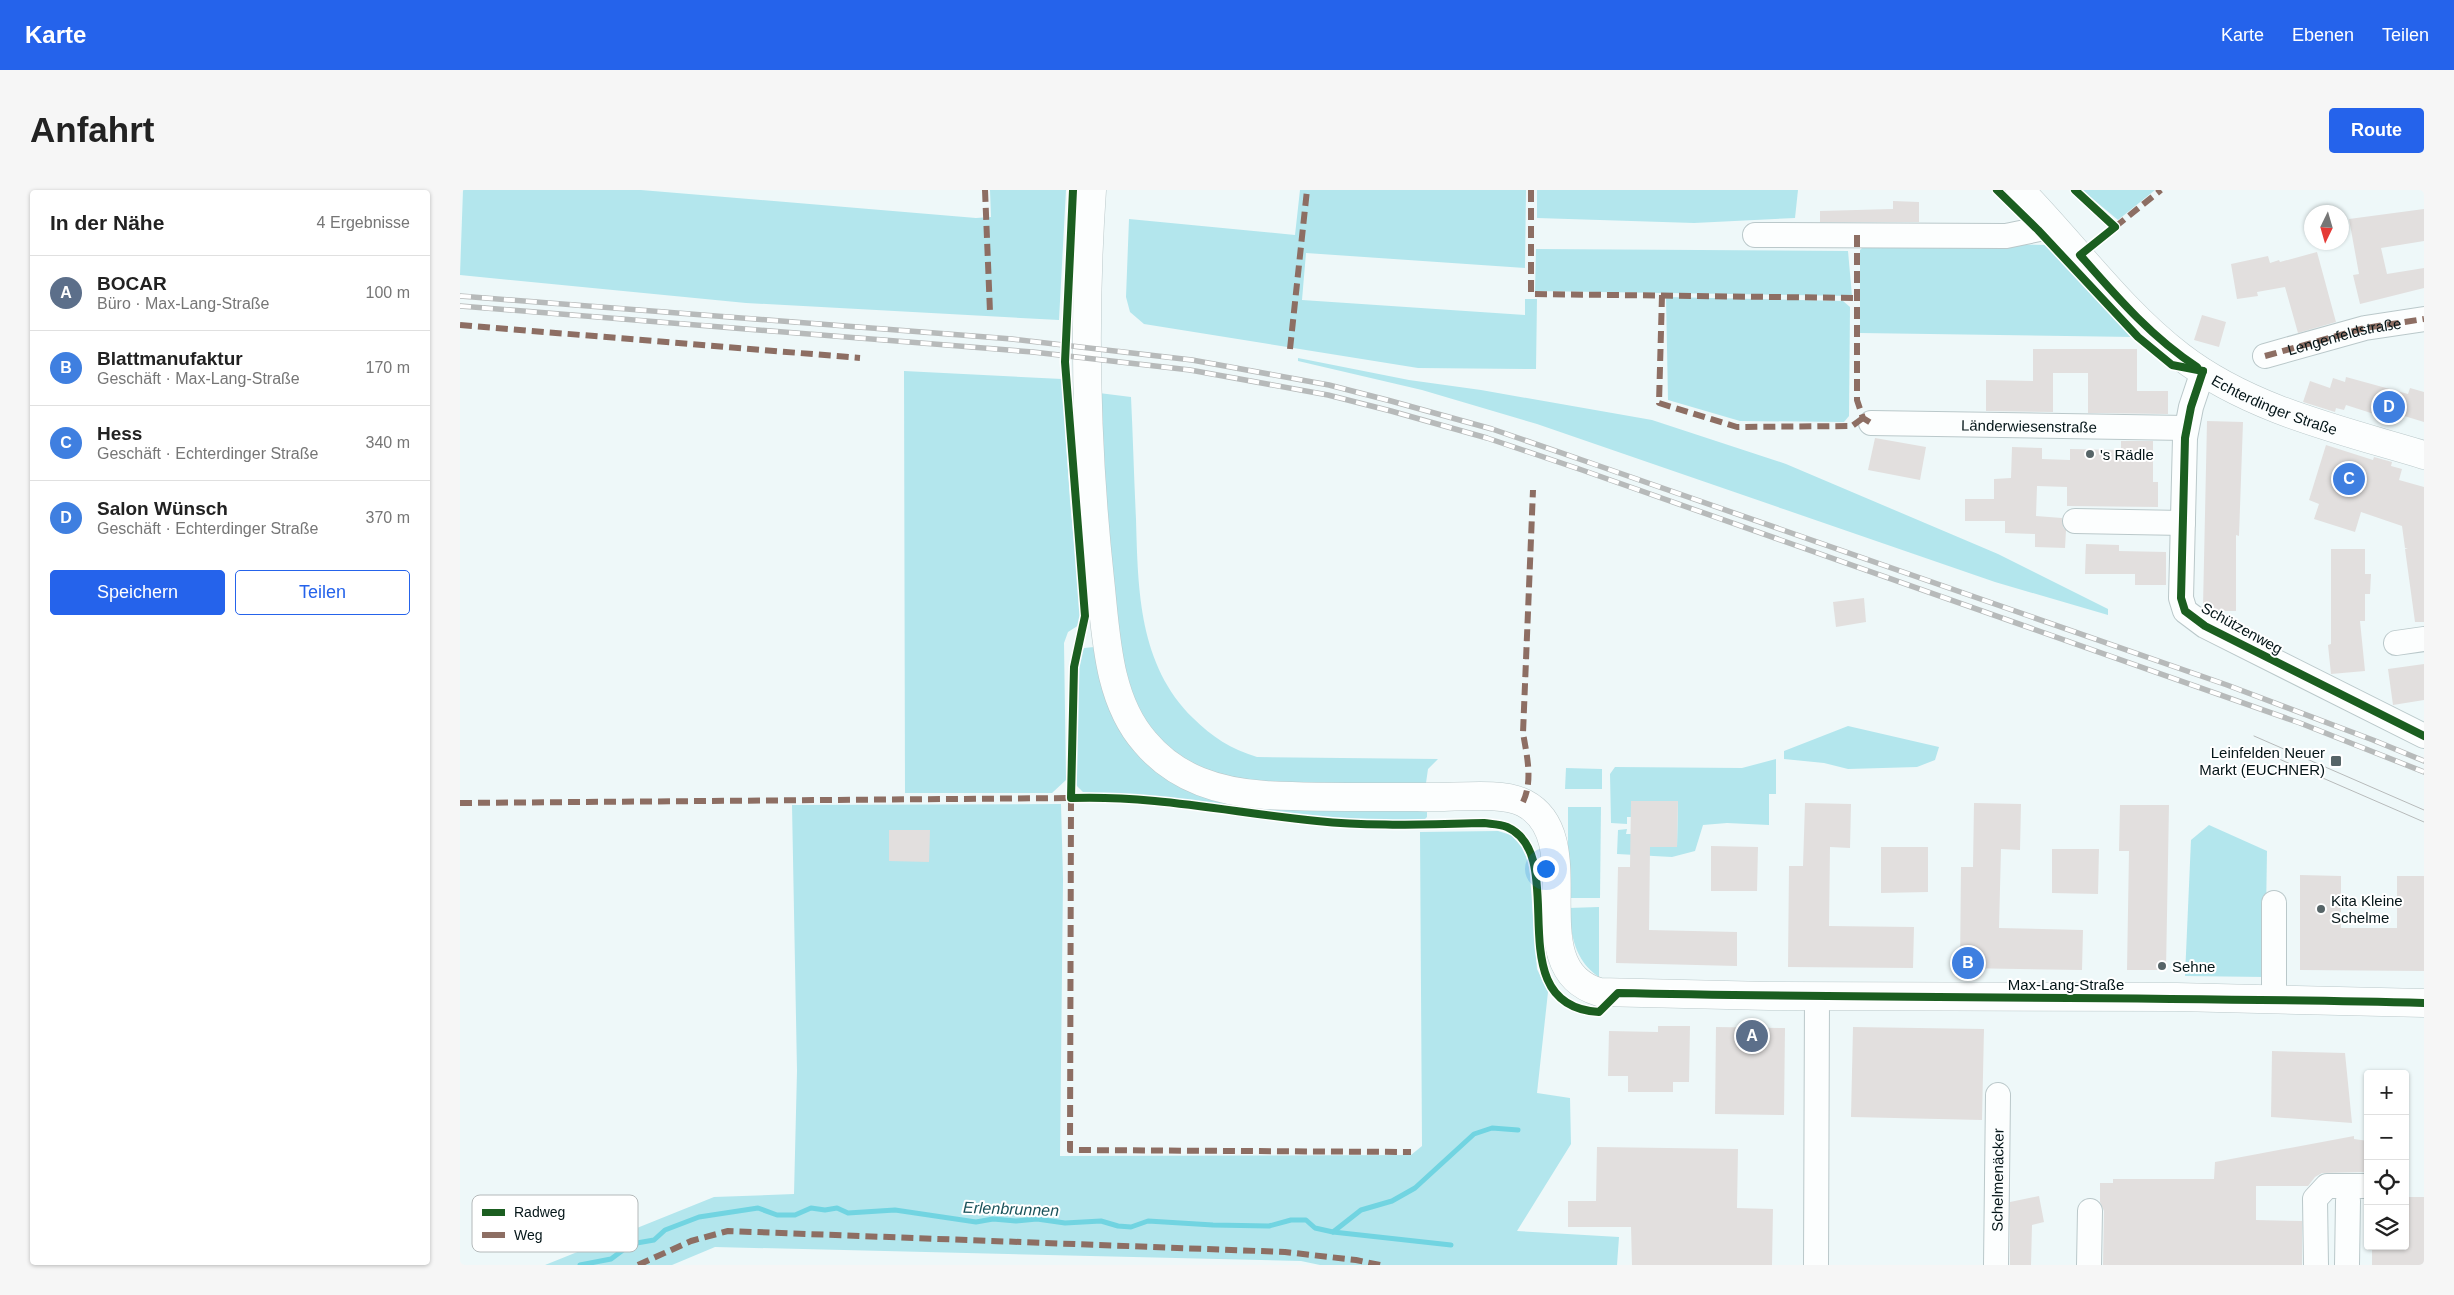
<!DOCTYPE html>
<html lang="de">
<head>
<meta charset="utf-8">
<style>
	body { margin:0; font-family:Helvetica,sans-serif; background:#f6f6f6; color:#222 }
	.controls { position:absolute; right:15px; bottom:15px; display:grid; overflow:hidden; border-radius:5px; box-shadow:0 1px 4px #0004 }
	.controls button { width:45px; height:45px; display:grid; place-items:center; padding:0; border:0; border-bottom:1px solid #e0e0e0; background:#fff; color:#222; font:25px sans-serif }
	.compass { position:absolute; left:1844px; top:15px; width:45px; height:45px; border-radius:50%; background:#fff; box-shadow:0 1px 4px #0004; rotate:185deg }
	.you { position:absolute; left:1085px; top:678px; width:18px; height:18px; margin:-12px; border:4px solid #fff; border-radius:50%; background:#1a73e8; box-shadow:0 0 0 8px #1a73e833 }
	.badge { display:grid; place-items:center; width:32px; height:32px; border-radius:50%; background:#2563eb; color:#fff; font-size:16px; font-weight:700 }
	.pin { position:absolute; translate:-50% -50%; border:2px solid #fff; box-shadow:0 1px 5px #0006 }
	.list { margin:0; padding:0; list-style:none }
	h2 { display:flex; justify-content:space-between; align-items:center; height:65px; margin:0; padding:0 20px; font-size:21px }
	h2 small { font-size:16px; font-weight:400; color:#767676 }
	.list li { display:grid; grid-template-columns:32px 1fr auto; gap:15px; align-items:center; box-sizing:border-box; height:75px; padding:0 20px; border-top:1px solid #e0e0e0 }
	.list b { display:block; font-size:19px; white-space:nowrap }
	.list p { margin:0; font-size:16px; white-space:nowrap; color:#767676 }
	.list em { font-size:16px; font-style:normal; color:#767676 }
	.actions { display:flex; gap:10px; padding:15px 20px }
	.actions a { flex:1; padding:11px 0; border:1px solid #2563eb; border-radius:5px; text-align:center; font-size:18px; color:#2563eb }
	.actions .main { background:#2563eb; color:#fff }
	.icon { flex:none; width:28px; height:28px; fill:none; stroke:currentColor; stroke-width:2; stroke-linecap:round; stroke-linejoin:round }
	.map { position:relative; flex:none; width:1964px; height:1075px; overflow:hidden; border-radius:5px }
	header { display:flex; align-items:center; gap:30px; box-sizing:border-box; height:70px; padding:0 25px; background:#2563eb; color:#fff }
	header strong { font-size:24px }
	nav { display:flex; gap:28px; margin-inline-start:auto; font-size:18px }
	.intro { display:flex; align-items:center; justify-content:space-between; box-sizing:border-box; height:120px; padding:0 30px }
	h1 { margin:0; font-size:35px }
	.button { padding:12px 22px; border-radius:5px; background:#2563eb; color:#fff; font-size:18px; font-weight:700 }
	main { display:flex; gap:30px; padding:0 30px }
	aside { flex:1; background:#fff; border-radius:5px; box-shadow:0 1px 4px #0004 }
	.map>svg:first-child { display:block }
</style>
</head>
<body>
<header>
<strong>Karte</strong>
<nav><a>Karte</a><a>Ebenen</a><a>Teilen</a></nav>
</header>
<div class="intro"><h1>Anfahrt</h1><a class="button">Route</a></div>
<main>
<aside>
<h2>In der Nähe<small>4 Ergebnisse</small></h2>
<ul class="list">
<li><span class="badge" style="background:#5c6f8a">A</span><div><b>BOCAR</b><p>Büro · Max-Lang-Straße</p></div><em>100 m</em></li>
<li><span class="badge" style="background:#3f7fe0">B</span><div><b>Blattmanufaktur</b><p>Geschäft · Max-Lang-Straße</p></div><em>170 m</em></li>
<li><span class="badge" style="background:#3f7fe0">C</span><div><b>Hess</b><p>Geschäft · Echterdinger Straße</p></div><em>340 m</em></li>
<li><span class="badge" style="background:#3f7fe0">D</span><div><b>Salon Wünsch</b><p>Geschäft · Echterdinger Straße</p></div><em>370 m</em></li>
</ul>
<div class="actions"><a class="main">Speichern</a><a>Teilen</a></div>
</aside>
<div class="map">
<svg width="1964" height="1075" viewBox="0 0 1964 1075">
	<rect width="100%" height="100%" fill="#eef8f9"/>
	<g fill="#b3e6ed">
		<path d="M3,0h178l335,28 15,-1 -1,-27h76l-7,130 -313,-17 -286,-28z"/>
		<path d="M840,0h226l-1,78 -219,-15 -4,47 223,15v-16h12l-1,70 -118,-1 -274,-44 -14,-12 -4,-15 3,-78 166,16z"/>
		<path d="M1077,0h261l-3,28 -101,5 -157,-5z"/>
		<path d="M1622,0h73l-37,30z"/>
		<path d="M1408,52l183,3 83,92 -274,-4v-83z"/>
		<path d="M1076,59l312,2 4,45 -317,-5z"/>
		<path d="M1206,107l177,4 7,6 -1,109 -5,6 -104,-1 -72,-21z"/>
		<path d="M838,168l111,22 72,10 171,30 134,44 212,90 110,55v6l-113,-33 -458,-158 -115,-34 -124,-29z"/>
		<path d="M444,181l158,8 8,122 11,111 -2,13 -11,7 -4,11 2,137 -14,13h-147z"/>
		<path d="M639,203l32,4c2,41 3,82 5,122 2,72 3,146 57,199 19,19 38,31 64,39l181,2 -10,10 -2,14 -54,5 -105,-1 -74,-20 -30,-22 -20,-26 -15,-34 -17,-99z"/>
		<path d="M634,457l66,123 210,36 57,6v5l-3,3h-92l-151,-20 -98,-8 -7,-7 2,-131 6,-6z"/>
		<path d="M1388,536l91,21 -4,13 -18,7 -69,2 -24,-6 -40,-4v-8z"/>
		<path d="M1316,569v35h-7v31l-42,-2 -24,2 -8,26 -23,6 -55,-3 1,-24 9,-1 -1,5h5v12l46,1 1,-45 -46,-1 -1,16h-4v7l-16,-1 -1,-49 5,-7 127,1z"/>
		<path d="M1106,578l36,1v20h-37z"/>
		<path d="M601,614l2,75 -3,277 351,-1 11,-9 -2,-314 78,-1 13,4 10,11 8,16 8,107 11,23 -11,101 33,5 1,46 -54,87 102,6 -2,28h-297l-19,-4 -586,-14 -43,18h-127l169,-68 80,-3 3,-123 -5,-266z"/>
		<path d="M1108,617h33l-1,91h-32z"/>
		<path d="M1749,635l58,26 -2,126 -80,-1 6,-136z"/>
		<path d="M1139,717v70c-25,-17 -27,-41 -31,-69z"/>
	</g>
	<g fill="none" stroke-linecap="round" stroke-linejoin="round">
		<g stroke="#71d4e1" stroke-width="5">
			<path d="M873,1042l28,-22 31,-9 23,-13 59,-54 18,-6 26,2"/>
			<path d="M120,1075l31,-6 20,-15 23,-4 11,-10 34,-13 59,-9 19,7h18l16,-7 14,2 12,-2 11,5 47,-3 81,12 17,-3 23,2 21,-2 28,4 36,-2 17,5 13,1 17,-6 65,4 56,1 22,-6h15l9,8 18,4 118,13"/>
		</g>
	</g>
	<g fill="#e2dfde">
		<path d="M1433,11l26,1v20h-99v-11l73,-2z"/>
		<path d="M1964,19v32l-43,7 6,26 37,-6v20l-64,16 -7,-29 6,-1 -10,-55z"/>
		<path d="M1857,62l19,70 -38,11 -13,-46 -28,5 1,4 -21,3 -6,-35 37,-8 2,7 9,-3 1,2z"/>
		<path d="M1742,125l24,7 -7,25 -25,-7z"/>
		<path d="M1573,159h104v42h31v23l-80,-1v-40h-35v39l-67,-1v-31l47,1z"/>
		<path d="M1886,187l62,17 2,-6 14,4v30l-23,-7 -2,7 -53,-17 -2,5 -8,-2 -1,4 -32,-10 7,-21 20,7 3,-10 12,4z"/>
		<path d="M1747,231l36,1 -4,114 -3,-1v76h-28l-5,-4z"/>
		<path d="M1415,248l51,9 -6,33 -52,-10z"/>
		<path d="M1661,251h32v41h5v25l-91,-1v-19l-30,-1 -1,30 26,2 1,9 3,3 -1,18 -30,-1v-13l-30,-1v-12h-40v-22h29v-20l17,-1 1,-31 30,1v11l28,1v-11l51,1z"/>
		<path d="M1866,255l47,15 1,-3 18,5 -1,4 11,3 -3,11 25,7v135h-9l-10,-73h3l-3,-1 -3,-22 -41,-14 -6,20 -41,-13 5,-15 -10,-4z"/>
		<path d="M1626,354l33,1v6l47,1v33h-31v-11h-50z"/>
		<path d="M1871,359h34v25h6l-1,20h-5v27h-5l5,50 -34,3 -3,-29 3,-1z"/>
		<path d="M1404,408l2,24 -30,5 -3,-25z"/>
		<path d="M1964,474v36l-31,5 -5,-36z"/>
		<path d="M1171,611h47l-1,46h-27l-1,83 88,2v34l-121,-3 2,-96h12z"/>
		<path d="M1345,613l46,1 -1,44 -20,-1 -1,79 85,1 -1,41 -125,-1 1,-101h14z"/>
		<path d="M1514,613l47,1 -1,46 -19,-1 -2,79 84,2 -1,40 -122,-2 1,-101h12z"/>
		<path d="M1660,615h49l-3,165h-39l2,-119h-10z"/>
		<path d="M429,640h41l-1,32 -40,-1z"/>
		<path d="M1251,656l47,1 -1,44h-46z"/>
		<path d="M1421,657h47v45l-47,1z"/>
		<path d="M1592,659h47l-1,45 -46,-1z"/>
		<path d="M1840,685l41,1v52h56v-52h27v95l-124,-1z"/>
		<path d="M1198,836h32l-1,56h-16v10h-45v-16h-20l1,-45 49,1z"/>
		<path d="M1256,837l69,1 -1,87 -69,-1z"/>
		<path d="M1393,837l131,2 -2,91 -131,-3z"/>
		<path d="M1812,861l73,2 7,70 -81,-6z"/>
		<path d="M1894,946v3l14,2v31l-46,1 -7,4 -7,9h-52v34l46,1v44h-199l1,-54 -4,-9v-19h13v-4h101l1,-17z"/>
		<path d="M1137,957l141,2 -1,59 36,1 -1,56h-140l-1,-38h-63v-26h28z"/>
		<path d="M1579,1006l5,26 -12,3 -1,40h-21v-63z"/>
		<path d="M1945,1007h19v68h-52v-19h33z"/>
	</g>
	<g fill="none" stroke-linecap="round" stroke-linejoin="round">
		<defs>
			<g id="minor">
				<path d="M1295,45l251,1 48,-10"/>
				<path id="s1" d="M1805,166l100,-28 59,-9"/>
				<path d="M1743,181l-12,36 -6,31 -4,160 4,13 20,15 219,110"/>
				<path id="s2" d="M1411,233l315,5"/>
				<path d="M1615,331l108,2"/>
				<path d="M1936,453l28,-4"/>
				<path d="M1814,809v-96"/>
				<path d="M1356,1075l1,-269"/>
				<path id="s3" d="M1536,1075l2,-170"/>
				<path d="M1629,1075l1,-54"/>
				<path d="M1856,1075l-1,-66 12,-13h41"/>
				<path d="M1887,1075l1,-64"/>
			</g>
			<g id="major">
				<path d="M632,0c-9,130 -6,260 8,389 6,54 7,120 45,163 31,37 74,50 120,53 57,3 115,2 172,2 23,0 67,-5 87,6 69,36 -7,165 75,189l170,4 408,1 247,6"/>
				<path id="s4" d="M1560,0c54,55 99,119 160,166 70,54 161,74 244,99"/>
			</g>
		</defs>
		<use href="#minor" stroke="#bac8ca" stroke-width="26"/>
		<use href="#major" stroke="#bac8ca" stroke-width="29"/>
		<use href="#minor" stroke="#fcfefe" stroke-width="24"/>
		<use href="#major" stroke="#fcfefe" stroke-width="28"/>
		<g stroke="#b7baba" stroke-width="1">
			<path d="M1794,546l170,74"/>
			<path d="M1796,559l168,73"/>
		</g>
		<defs>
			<g id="rail">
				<path d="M0,106l552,43 180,21 137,25 62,16 101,28 93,32 642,224 146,55 51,21"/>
				<path d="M0,116l573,46 157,18 138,25 63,16 96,27 95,32 718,253 124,49"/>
			</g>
		</defs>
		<use href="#rail" stroke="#b7baba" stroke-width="5.5"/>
		<use href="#rail" stroke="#fff" stroke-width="4" stroke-dasharray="11" stroke-linecap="butt"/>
		<g stroke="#8d6e63" stroke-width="6" stroke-dasharray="12 6" stroke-linecap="butt">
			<path d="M525,0l5,122"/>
			<path d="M1071,0v104l326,4"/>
			<path d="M1655,37l46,-37"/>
			<path d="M1397,45v165l6,18 8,5"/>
			<path d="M1202,105l-3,108 78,24 115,-1 11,-8"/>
			<path d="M0,135l400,33"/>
			<path d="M830,159l17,-159"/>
			<path d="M1805,166l100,-28 59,-9"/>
			<path d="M1063,612c10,-21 4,-46 0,-69l10,-243"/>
			<path d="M0,613l611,-5 -1,352 341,2"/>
			<path d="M178,1075l53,-24 37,-10 557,21 71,8 24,5"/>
		</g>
		<defs>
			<g id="cycleway">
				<path d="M613,0l-8,172 20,254 -11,51 -3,131c83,-3 164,15 246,23 55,6 112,3 167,2 7,1 16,1 23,4 66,29 -12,179 92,185l19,-19c268,6 537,3 806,10"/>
				<path d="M1537,0l41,40 100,107 34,28 31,6"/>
				<path d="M1615,0l40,37 -35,28c36,41 71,82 117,112"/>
				<path d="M1743,181l-12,36 -6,31 -4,160 4,13 20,15 219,110"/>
			</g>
		</defs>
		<use href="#cycleway" stroke="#fff" stroke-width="11"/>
		<use href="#cycleway" stroke="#1b5e20" stroke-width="8"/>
	</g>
	<g fill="#566467" stroke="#fff" stroke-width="2">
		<circle cx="1630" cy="264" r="5"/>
		<rect x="1870" y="565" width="12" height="12" rx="2.5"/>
		<circle cx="1861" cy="719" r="5"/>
		<circle cx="1702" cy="776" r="5"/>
	</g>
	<g text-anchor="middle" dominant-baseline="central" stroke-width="4" stroke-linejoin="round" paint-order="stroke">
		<g font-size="15" fill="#041518" stroke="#fff">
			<text stroke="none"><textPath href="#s1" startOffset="82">Lengenfeldstraße</textPath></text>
			<text stroke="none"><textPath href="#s4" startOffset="338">Echterdinger Straße</textPath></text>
			<text stroke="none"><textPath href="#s2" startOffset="158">Länderwiesenstraße</textPath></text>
			<text transform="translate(1782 438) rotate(29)">Schützenweg</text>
			<text x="1606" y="794">Max-Lang-Straße</text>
			<text stroke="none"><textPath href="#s3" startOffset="85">Schelmenäcker</textPath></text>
		</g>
		<g font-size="15" fill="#041518" stroke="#fff" text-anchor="start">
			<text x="1640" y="264">'s Rädle</text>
			<text x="1865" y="562" text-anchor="end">Leinfelden Neuer<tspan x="1865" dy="17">Markt (EUCHNER)</tspan></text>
			<text x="1871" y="710">Kita Kleine<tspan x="1871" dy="17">Schelme</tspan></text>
			<text x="1712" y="776">Sehne</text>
		</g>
		<g font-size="16" font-style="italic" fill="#1b535b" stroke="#fff">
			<text transform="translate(551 1019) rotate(2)">Erlenbrunnen</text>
		</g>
	</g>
	<rect x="12" y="1005" width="166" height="57" rx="8" fill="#fff" stroke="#b4b9ba" stroke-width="1"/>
	<rect x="22" y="1019" width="23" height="7" fill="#1b5e20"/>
	<rect x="22" y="1042" width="23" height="6" fill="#8d6e63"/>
	<g font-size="14" fill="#041518">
		<text x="54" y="1027">Radweg</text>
		<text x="54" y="1050">Weg</text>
	</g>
</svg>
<div class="controls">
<button>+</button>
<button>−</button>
<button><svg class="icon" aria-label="locate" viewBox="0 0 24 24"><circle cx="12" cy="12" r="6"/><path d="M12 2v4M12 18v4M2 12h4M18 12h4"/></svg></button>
<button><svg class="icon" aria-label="layers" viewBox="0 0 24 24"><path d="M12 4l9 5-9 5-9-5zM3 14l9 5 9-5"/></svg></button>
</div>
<svg class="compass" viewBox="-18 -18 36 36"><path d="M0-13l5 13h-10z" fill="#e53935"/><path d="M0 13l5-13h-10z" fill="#767676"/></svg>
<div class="you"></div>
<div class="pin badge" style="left:1292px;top:846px;background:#5c6f8a">A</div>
<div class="pin badge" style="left:1508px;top:773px;background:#3f7fe0">B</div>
<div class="pin badge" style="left:1889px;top:289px;background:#3f7fe0">C</div>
<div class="pin badge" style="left:1929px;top:217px;background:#3f7fe0">D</div>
</div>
</main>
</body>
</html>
